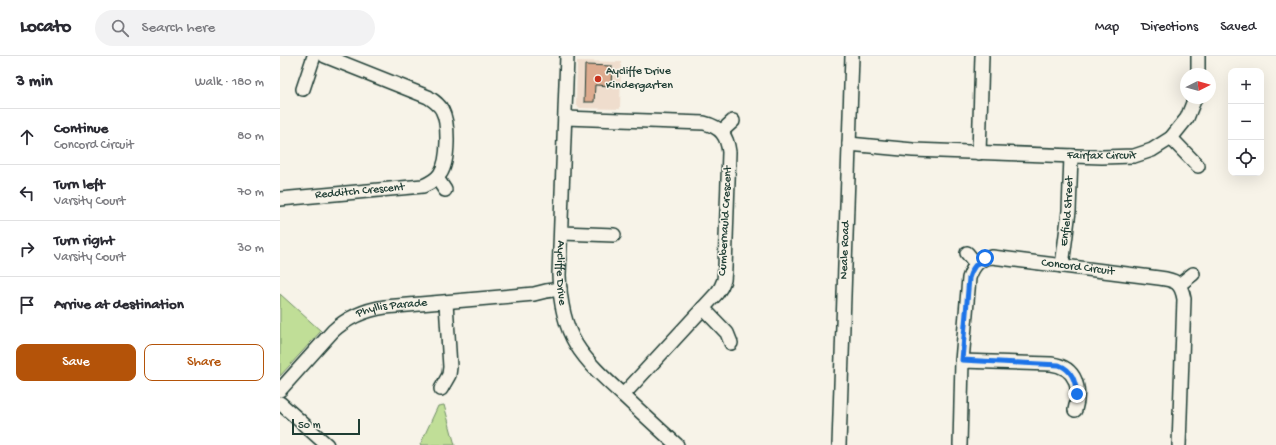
<!DOCTYPE html>
<html lang="en">
<head>
<meta charset="utf-8">
<style>
	body { margin:0; font-family:"Gochi Hand",sans-serif; background:#f2f2f3; color:#2b2b33 }
	.controls { position:absolute; right:12px; top:12px; display:grid; overflow:hidden; border-radius:8px; box-shadow:0 4px 16px #0002 }
	.controls button { width:36px; height:36px; display:grid; place-items:center; padding:0; border:0; border-bottom:1px solid #e1e1e2; background:#fff; color:#2b2b33; font:20px sans-serif }
	.compass { position:absolute; left:900px; top:12px; width:36px; height:36px; border-radius:50%; background:#fff; box-shadow:0 4px 16px #0002; rotate:84deg }
	.scale { position:absolute; left:12px; bottom:10px; width:68px; box-sizing:border-box; padding-left:4px; border:2px solid #1f3d34; border-top:0; font-size:11px; line-height:14px; white-space:nowrap; color:#1f3d34; -webkit-text-stroke:3px #f7f3e8; paint-order:stroke }
	.stop { position:absolute; width:12px; height:12px; margin:-9px; border:3px solid #1a73e8; border-radius:50%; background:#fff }
	.stop.end { background:#1a73e8; border-color:#fff; box-shadow:0 1px 4px #0008 }
	.list { margin:0; padding:0; list-style:none }
	h2 { display:flex; justify-content:space-between; align-items:center; height:52px; margin:0; padding:0 16px; font-size:17px }
	h2 small { font-size:13px; font-weight:400; color:#7c7c81 }
	.list li { display:grid; grid-template-columns:26px 1fr auto; gap:12px; align-items:center; box-sizing:border-box; height:56px; padding:0 16px; border-top:1px solid #e1e1e2 }
	.list b { display:block; font-size:15px; white-space:nowrap }
	.list p { margin:0; font-size:13px; white-space:nowrap; color:#7c7c81 }
	.list em { font-size:13px; font-style:normal; color:#7c7c81 }
	.actions { display:flex; gap:8px; padding:12px 16px }
	.actions a { flex:1; padding:9px 0; border:1px solid #b45309; border-radius:8px; text-align:center; font-size:14px; color:#b45309 }
	.actions .main { background:#b45309; color:#fff }
	.icon { flex:none; width:22px; height:22px; fill:none; stroke:currentColor; stroke-width:2; stroke-linecap:round; stroke-linejoin:round }
	.map { position:relative; flex:none; width:996px; height:389px; overflow:hidden }
	header { display:flex; align-items:center; gap:24px; box-sizing:border-box; height:56px; padding:0 20px; background:#fff; border-bottom:1px solid #e1e1e2 }
	header strong { font-size:19px }
	nav { display:flex; gap:22px; margin-inline-start:auto; font-size:14px }
	.search { width:280px; height:36px; background:#f2f2f3; display:flex; align-items:center; gap:10px; box-sizing:border-box; padding:0 14px; border-radius:22px; color:#7c7c81; font-size:15px }
	main { display:flex }
	aside { flex:1; background:#fff }
	.map>svg:first-child { display:block }
</style>
</head>
<body>
<header>
<strong>Locato</strong>
<div class="search"><svg class="icon" aria-label="search" viewBox="0 0 24 24"><circle cx="10" cy="10" r="6"/><path d="M15 15l6 6"/></svg>Search here</div>
<nav><a>Map</a><a>Directions</a><a>Saved</a></nav>
</header>
<main>
<aside>
<h2>3 min<small>Walk · 180 m</small></h2>
<ul class="list">
<li><svg class="icon" aria-label="ahead" viewBox="0 0 24 24"><path d="M12 20V5M6 11l6-6 6 6"/></svg><div><b>Continue</b><p>Concord Circuit</p></div><em>80 m</em></li>
<li><svg class="icon" aria-label="left" viewBox="0 0 24 24"><path d="M17 20v-9H6M10 6l-5 5 5 5"/></svg><div><b>Turn left</b><p>Varsity Court</p></div><em>70 m</em></li>
<li><svg class="icon" aria-label="right" viewBox="0 0 24 24"><path d="M7 20v-9h11M14 6l5 5-5 5"/></svg><div><b>Turn right</b><p>Varsity Court</p></div><em>30 m</em></li>
<li><svg class="icon" aria-label="arrive" viewBox="0 0 24 24"><path d="M6 21V4h12l-3 4 3 4H6"/></svg><div><b>Arrive at destination</b></div></li>
</ul>
<div class="actions"><a class="main">Save</a><a>Share</a></div>
</aside>
<div class="map">
<svg width="996" height="389" viewBox="0 0 996 389">
	<rect width="100%" height="100%" fill="#f7f3e8"/>
	<filter id="ink" filterUnits="userSpaceOnUse"><feTurbulence type="fractalNoise" baseFrequency=".025" numOctaves="2"/><feDisplacementMap in="SourceGraphic" scale="8" xChannelSelector="R" yChannelSelector="G"/><feConvolveMatrix kernelMatrix="1 2 1 2 8 2 1 2 1" color-interpolation-filters="sRGB"/></filter>
	<g filter="url(#ink)">
		<path fill="#efddcd" d="M297,5l44,1 -1,47 -40,-1 -4,-3z"/>
		<g fill="#c0de97" stroke="#708e66">
			<path d="M0,238l41,37 -41,45z"/>
			<path d="M164,349l11,40h-35l18,-39z"/>
		</g>
		<path fill="#ddab8f" stroke="#1f3d34" d="M305,9l27,1 -1,20 -16,-1 -1,17h-10z"/>
		<g fill="none" stroke-linecap="round" stroke-linejoin="round">
			<defs>
				<g id="minor">
					<path id="s1" d="M287,0l-8,219c2,63 22,82 66,122 17,16 34,32 52,48"/>
					<path d="M918,18v-18"/>
					<path d="M23,33l11,-33"/>
					<path d="M285,62l139,5c17,4 23,13 25,29l-4,116 -1,12 -3,7 -4,6 -94,102"/>
					<path d="M442,75l11,-10"/>
					<path d="M891,82l27,28"/>
					<path id="s2" d="M569,88l64,6 189,7 32,-1 18,-6 19,-12 16,-20 8,-20"/>
					<path d="M699,97l3,-97"/>
					<path d="M157,122l8,12"/>
					<path id="s3" d="M0,143l143,-13c7,-3 13,-6 17,-12 9,-13 9,-51 2,-64 -3,-6 -8,-9 -14,-13l-103,-41"/>
					<path d="M282,177l52,2"/>
					<path d="M687,197l9,11"/>
					<path id="s4" d="M782,210l7,-55 2,-55"/>
					<path d="M899,229l14,-11"/>
					<path d="M423,252l24,25 4,10"/>
					<path d="M682,305l89,3c26,3 30,25 24,46"/>
					<path d="M161,333l8,-14 1,-8 -4,-64"/>
					<path id="s5" d="M0,334l53,-59c15,-14 32,-21 52,-24l149,-13 12,-3 14,-2"/>
					<path d="M0,347l47,42"/>
					<path id="s6" d="M559,389l13,-389"/>
					<path id="s7" d="M680,389l2,-84 7,-83c4,-12 10,-20 23,-21l167,21c16,2 22,4 25,21l-5,146"/>
				</g>
			</defs>
			<use href="#minor" stroke="#1f3d34" stroke-width="16"/>
			<use href="#minor" stroke="#f7f3e8" stroke-width="13"/>
		</g>
	</g>
	<g fill="none" stroke-linecap="round" stroke-linejoin="round" filter="url(#ink)">
		<path stroke="#1a73e8" stroke-width="5" d="M705,202c-9,5 -13,10 -16,20l-7,82 97,5c13,5 16,15 18,29"/>
	</g>
	<circle fill="#c8321e" stroke="#f7f3e8" stroke-width="1.5" cx="318" cy="23" r="4"/>
	<g text-anchor="middle" dominant-baseline="central" stroke-width="3" stroke-linejoin="round" paint-order="stroke">
		<g font-size="12" fill="#1f3d34" stroke="#f7f3e8" text-anchor="start">
			<text x="326" y="16">Aycliffe Drive<tspan x="326" dy="14">Kindergarten</tspan></text>
		</g>
		<g font-size="12" fill="#1f3d34" stroke="#f7f3e8">
			<text stroke="none"><textPath href="#s2" startOffset="253">Fairfax Circuit</textPath></text>
			<text stroke="none"><textPath href="#s3" startOffset="80">Redditch Crescent</textPath></text>
			<text stroke="none"><textPath href="#s4" startOffset="55">Enfield Street</textPath></text>
			<text transform="translate(446 165) rotate(-87)">Cumbernauld Crescent</text>
			<text stroke="none"><textPath href="#s6" startOffset="195">Neale Road</textPath></text>
			<text stroke="none"><textPath href="#s7" startOffset="287">Concord Circuit</textPath></text>
			<text stroke="none"><textPath href="#s1" startOffset="217">Aycliffe Drive</textPath></text>
			<text stroke="none"><textPath href="#s5" startOffset="144">Phyllis Parade</textPath></text>
		</g>
	</g>
</svg>
<div class="controls">
<button>+</button>
<button>−</button>
<button><svg class="icon" aria-label="locate" viewBox="0 0 24 24"><circle cx="12" cy="12" r="6"/><path d="M12 2v4M12 18v4M2 12h4M18 12h4"/></svg></button>
</div>
<svg class="compass" viewBox="-18 -18 36 36"><path d="M0-13l5 13h-10z" fill="#e53935"/><path d="M0 13l5-13h-10z" fill="#7c7c81"/></svg>
<div class="scale">50 m</div>
<div class="stop" style="left:705px;top:202px"></div>
<div class="stop end" style="left:797px;top:338px"></div>
</div>
</main>
</body>
</html>
